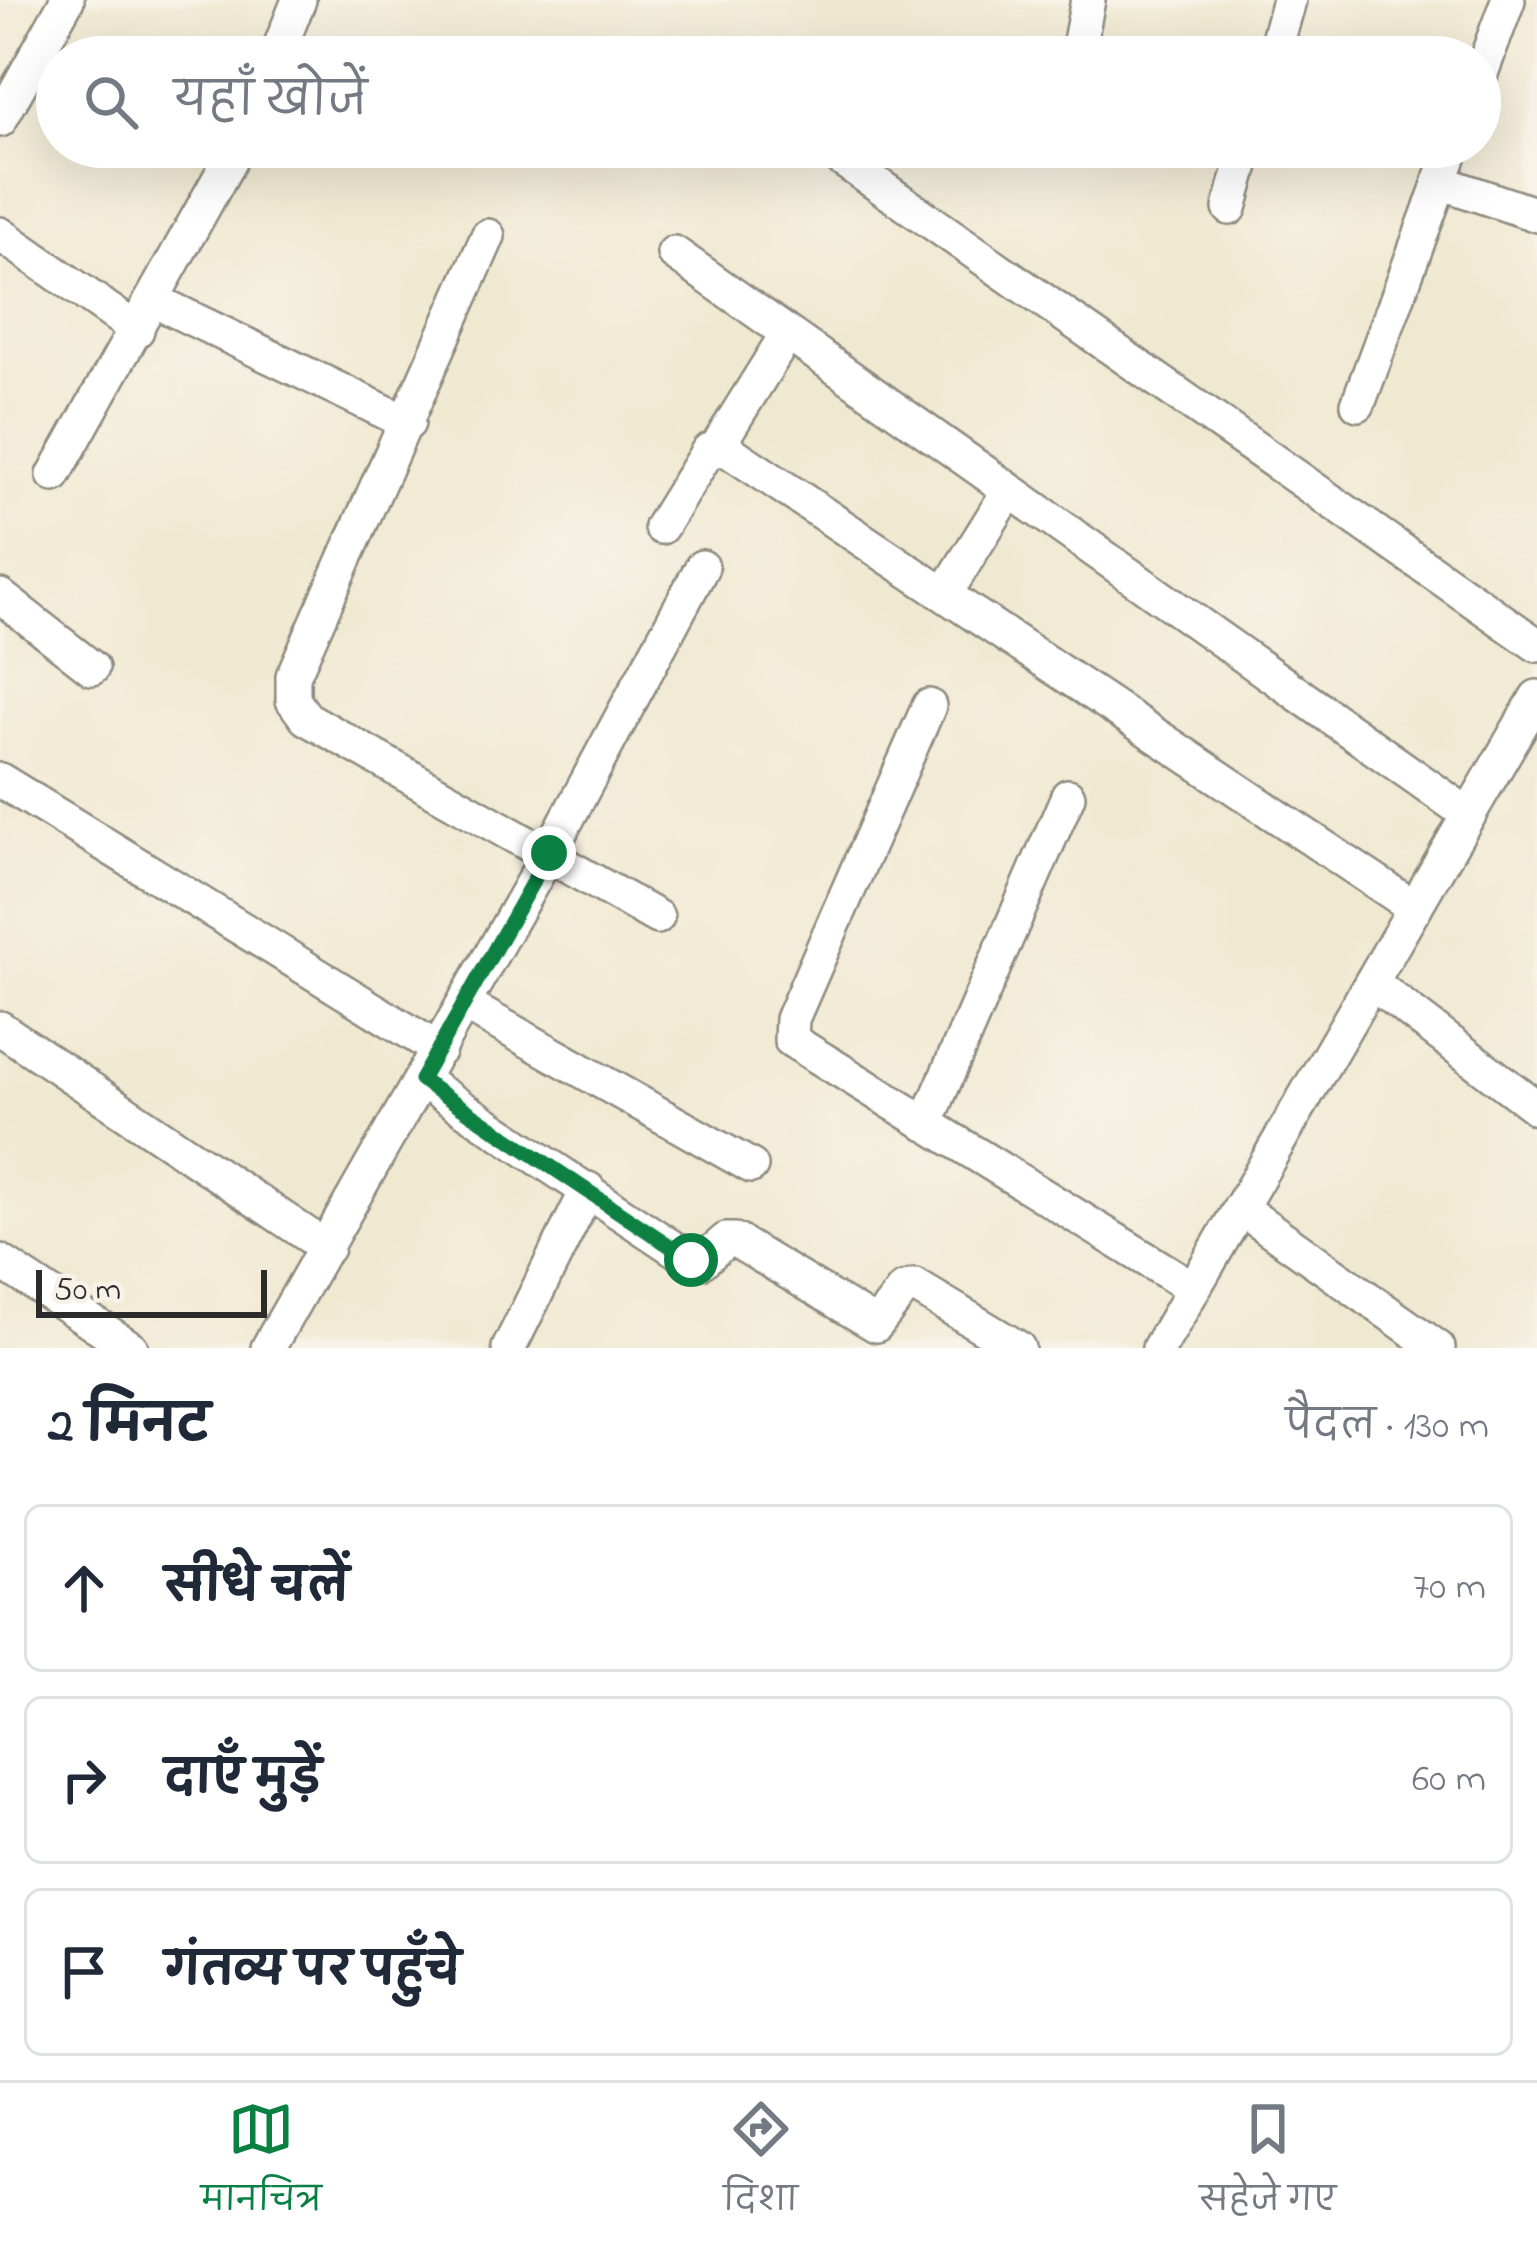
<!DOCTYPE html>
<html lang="hi">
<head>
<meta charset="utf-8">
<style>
	body { margin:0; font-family:"Indie Flower","Playpen Sans Deva",sans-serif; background:#f6f6f7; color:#1f2937 }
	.scale { position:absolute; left:36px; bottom:30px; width:231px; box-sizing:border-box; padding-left:12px; border:6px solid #2b2b2b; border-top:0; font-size:33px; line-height:42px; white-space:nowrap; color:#2b2b2b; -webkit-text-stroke:9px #f7f3e8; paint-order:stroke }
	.stop { position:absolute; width:36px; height:36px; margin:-27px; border:9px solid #0b8043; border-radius:50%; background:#fff }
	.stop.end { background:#0b8043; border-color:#fff; box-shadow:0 3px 12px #0008 }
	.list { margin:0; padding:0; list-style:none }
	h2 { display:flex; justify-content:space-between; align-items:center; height:156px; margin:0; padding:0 48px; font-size:51px }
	h2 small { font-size:39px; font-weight:400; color:#747a83 }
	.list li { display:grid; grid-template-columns:78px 1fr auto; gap:36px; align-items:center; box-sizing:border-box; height:168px; margin:0 24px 24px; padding:0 24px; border:3px solid #e0e1e3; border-radius:18px }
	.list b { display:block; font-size:45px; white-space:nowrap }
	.list em { font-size:39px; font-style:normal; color:#747a83 }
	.icon { flex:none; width:66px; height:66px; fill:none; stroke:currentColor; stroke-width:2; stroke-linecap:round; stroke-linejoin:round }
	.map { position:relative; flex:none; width:1537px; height:1348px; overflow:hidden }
	.search { position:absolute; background:#fff; box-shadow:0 12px 48px #0002; left:36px; right:36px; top:36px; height:132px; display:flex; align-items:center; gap:30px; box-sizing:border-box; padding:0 42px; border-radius:66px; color:#747a83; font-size:45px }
	.sheet { height:732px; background:#fff }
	nav { display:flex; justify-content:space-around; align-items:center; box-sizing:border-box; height:168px; border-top:3px solid #e0e1e3; background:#fff; font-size:33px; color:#747a83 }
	nav a { display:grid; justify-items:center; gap:6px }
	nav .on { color:#0b8043 }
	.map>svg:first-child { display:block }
</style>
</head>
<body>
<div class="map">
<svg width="1537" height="1348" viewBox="0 0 1537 1348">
	<rect width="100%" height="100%" fill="#f7f3e8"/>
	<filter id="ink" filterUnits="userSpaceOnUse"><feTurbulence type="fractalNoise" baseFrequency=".00833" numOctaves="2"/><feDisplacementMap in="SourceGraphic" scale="24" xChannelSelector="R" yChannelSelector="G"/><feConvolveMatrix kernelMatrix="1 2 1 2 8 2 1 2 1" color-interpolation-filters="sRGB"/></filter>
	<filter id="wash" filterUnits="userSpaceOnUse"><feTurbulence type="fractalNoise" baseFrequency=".004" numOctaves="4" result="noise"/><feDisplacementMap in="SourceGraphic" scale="48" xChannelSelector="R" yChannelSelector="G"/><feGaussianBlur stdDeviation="2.7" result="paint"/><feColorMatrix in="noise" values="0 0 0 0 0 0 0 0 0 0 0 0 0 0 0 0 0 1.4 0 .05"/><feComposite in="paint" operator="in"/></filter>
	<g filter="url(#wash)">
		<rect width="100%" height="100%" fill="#f0e9d2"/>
	</g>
	<g filter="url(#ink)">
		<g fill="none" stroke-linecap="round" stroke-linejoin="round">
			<defs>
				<g id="minor">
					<path d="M276,57l23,-57"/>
					<path d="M1077,57l11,-57"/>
					<path d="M1273,57l16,-57"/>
					<path d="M1480,76l28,-76"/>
					<path d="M0,120l67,-120"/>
					<path d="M824,147l713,498"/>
					<path d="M1440,182l97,33"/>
					<path d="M1230,208l17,-61"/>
					<path d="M0,234l137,96"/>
					<path d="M488,236l-195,440v24l13,18 351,199"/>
					<path d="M674,253l795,562"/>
					<path d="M153,300l255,123"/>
					<path d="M1358,404l95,-257"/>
					<path d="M717,447l70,-113"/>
					<path d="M54,475l183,-328"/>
					<path d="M661,527l47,-76 18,-2 689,459"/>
					<path d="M945,594l64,-103"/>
					<path d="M0,596l92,72"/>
					<path d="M929,706l-137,313 -1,21 402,248"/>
					<path d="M0,780l439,270"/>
					<path d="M1372,983l165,125"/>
					<path d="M464,1004l287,162"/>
					<path d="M0,1028l327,220"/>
					<path d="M421,1080l270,180 10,2 25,-22h9l141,85 27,-35 12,-4 103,62"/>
					<path d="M926,1124l142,-328"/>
					<path d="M1240,1208l198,140"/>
					<path d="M0,1261l131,87"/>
					<path d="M268,1348l281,-495 153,-286"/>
					<path d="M509,1348l79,-159"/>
					<path d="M1159,1348l378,-651"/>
				</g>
			</defs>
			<use href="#minor" stroke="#8e8a7e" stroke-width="38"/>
			<use href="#minor" stroke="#fff" stroke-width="33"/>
		</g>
	</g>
	<g fill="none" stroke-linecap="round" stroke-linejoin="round" filter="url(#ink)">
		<path stroke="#0b8043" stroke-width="15" d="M549,853l-128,227 270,180"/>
	</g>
</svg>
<div class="scale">50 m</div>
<div class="stop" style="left:691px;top:1260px"></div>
<div class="stop end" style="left:549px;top:853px"></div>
<div class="search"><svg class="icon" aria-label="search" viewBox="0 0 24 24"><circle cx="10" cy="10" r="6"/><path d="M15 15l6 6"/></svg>यहाँ खोजें</div>
</div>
<section class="sheet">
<h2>2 मिनट<small>पैदल · 130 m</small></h2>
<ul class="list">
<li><svg class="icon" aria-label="ahead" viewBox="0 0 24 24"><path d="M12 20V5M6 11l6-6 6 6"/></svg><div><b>सीधे चलें</b></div><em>70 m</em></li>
<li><svg class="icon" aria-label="right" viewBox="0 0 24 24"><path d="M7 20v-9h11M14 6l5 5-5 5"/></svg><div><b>दाएँ मुड़ें</b></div><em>60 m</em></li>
<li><svg class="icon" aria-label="arrive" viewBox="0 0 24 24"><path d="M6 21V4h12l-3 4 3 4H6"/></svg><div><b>गंतव्य पर पहुँचे</b></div></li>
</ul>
</section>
<nav>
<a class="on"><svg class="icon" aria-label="map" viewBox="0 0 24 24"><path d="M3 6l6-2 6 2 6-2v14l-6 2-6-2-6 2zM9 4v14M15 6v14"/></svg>मानचित्र</a>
<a><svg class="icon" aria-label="directions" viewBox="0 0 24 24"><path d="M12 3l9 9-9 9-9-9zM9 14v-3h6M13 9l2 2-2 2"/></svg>दिशा</a>
<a><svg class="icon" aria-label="saved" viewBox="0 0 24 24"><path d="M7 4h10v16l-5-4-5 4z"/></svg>सहेजे गए</a>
</nav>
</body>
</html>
